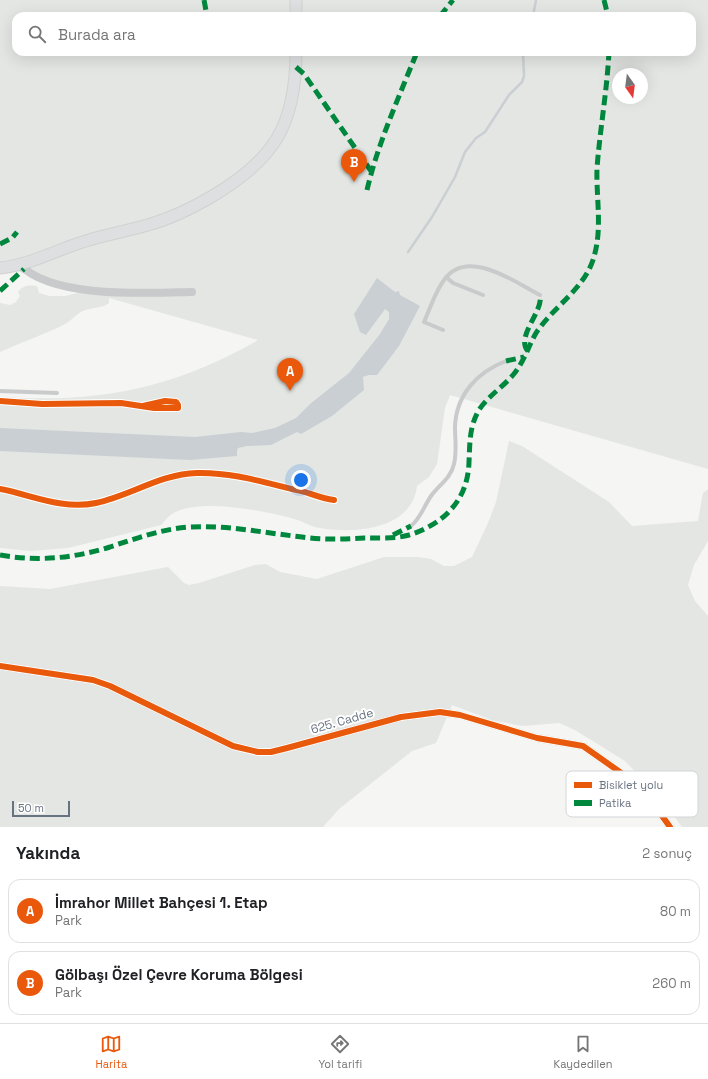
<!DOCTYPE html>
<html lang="tr">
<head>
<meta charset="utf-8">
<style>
	body { margin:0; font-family:"Space Grotesk",sans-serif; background:#f6f6f6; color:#202124 }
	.compass { position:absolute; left:612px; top:68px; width:36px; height:36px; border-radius:50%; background:#fff; box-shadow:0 4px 16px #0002; rotate:166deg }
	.scale { position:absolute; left:12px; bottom:10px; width:58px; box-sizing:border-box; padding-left:4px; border:2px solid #687381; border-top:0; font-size:11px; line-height:14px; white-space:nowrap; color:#687381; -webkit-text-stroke:3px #fff; paint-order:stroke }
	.you { position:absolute; left:301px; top:480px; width:14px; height:14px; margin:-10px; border:3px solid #fff; border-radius:50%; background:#1a73e8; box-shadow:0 0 0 6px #1a73e833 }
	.badge { display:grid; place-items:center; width:26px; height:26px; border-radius:50%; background:#ea580c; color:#fff; font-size:13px; font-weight:700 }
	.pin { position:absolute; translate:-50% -33px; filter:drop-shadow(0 1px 2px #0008) }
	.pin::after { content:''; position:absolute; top:21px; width:14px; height:12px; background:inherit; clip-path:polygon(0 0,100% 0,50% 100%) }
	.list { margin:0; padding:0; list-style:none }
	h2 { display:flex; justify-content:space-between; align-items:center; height:52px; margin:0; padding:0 16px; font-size:17px }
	h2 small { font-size:13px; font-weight:400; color:#757577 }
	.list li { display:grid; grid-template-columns:26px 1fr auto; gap:12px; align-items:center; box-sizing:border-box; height:64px; margin:0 8px 8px; padding:0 8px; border:1px solid #e0e0e0; border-radius:12px }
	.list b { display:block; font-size:15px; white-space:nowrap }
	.list p { margin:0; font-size:13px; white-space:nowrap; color:#757577 }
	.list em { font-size:13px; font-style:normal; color:#757577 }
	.icon { flex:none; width:22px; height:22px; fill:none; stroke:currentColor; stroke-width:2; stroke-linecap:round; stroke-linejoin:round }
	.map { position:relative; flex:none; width:708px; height:827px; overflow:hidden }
	.search { position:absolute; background:#fff; box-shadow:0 4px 16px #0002; left:12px; right:12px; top:12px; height:44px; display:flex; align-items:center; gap:10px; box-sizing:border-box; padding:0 14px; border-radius:12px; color:#757577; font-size:15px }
	.sheet { height:196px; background:#fff }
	nav { display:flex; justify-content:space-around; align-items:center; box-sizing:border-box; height:56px; border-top:1px solid #e0e0e0; background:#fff; font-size:11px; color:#757577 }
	nav a { display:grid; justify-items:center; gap:2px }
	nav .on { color:#ea580c }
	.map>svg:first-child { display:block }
</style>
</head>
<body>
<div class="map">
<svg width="708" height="827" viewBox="0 0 708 827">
	<rect width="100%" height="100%" fill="#f5f5f4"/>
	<g fill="#e3e6e2" fill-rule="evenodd">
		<path d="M0,0h708v469l-258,-74 -5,13 -8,56 -8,13 -12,9c-5,44 -63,48 -97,42 -9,-1 -17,-7 -26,-9 -28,-8 -96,-22 -122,-5 -4,2 -7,7 -11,11l-93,23 -38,3 -30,-3v-151c98,6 173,-8 258,-57l-149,-42v5c-9,6 -17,4 -26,8 -7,3 -11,9 -18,13 -21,11 -44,18 -65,28v-49l10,2 6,-3 4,-6 -2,-4c5,-7 12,-7 19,-6l2,7 10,3h16l20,-5 -85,-25zM16,16h676v36h-676zM618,74h24v24h-24z"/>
		<path d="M509,441l13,5 87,56 23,24 66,-5 5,-28 5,-4v52l-14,24 -6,20 7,16 13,15v211h-26l-21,-29 -36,-37 -50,-31 -16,-7 -37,3 -30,-6 -40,-15 -16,38 -24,8 -73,58 -16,18h-323v-241l50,3 118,-22 16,16 5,2 10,-2 56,-18 11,-1 14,8 37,7 67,-22h34l13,2 13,7h10l18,-9 16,-34 8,-21z"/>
	</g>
	<path fill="#cacfd3" d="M377,278l18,14 4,-1 1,4 20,11 -21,40 -22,29h-8l-6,2 1,13 -32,26 -31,18 -4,-2 -26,13 -24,1 -9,2 -1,3v5l-47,4 -190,-9v-23l195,9 46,-5 11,1 23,-5 21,-10 14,-14 39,-31 31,-39 9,-15v-7l-4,-3 -19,26 -6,-3 -6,-18z"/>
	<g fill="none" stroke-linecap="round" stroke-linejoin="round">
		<g stroke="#cacfd3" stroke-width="2.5">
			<path d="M533,16l3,-16"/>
			<path d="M408,252l24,-35 23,-40 10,-25 11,-14 9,-6 24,-37 13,-13 2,-6 -1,-24"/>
		</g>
		<defs>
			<g id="secondary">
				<path d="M296,0v16"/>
				<path d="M0,268c31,-3 60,-20 89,-28 21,-6 42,-10 62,-16 21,-6 41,-16 60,-27 63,-37 85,-72 85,-145"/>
			</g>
		</defs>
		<use href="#secondary" stroke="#d1d1d2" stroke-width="13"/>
		<g stroke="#c9cacb" stroke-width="4">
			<path d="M446,277l7,6 30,12"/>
			<path d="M443,330l-19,-8c6,-13 11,-30 20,-42 23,-33 71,2 96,15"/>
			<path d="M0,391l57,2"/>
			<path d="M411,526c10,-8 13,-20 20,-30 8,-11 20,-18 23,-32 3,-12 1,-25 1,-37 1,-32 22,-55 51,-66"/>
		</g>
		<g stroke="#c9cacb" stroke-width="8">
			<path d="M19,264c33,35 128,29 173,28"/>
			<path d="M0,666l93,14 17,6 123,60 25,6h13l16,-4 114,-31 39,-5 20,3 77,23 46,8 44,31 33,36 10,14"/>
		</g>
		<use href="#secondary" stroke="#dedfe0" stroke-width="11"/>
		<g stroke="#00873e" stroke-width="5" stroke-dasharray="10 5" stroke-linecap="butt">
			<path d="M204,0l3,16"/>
			<path d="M604,0l4,16"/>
			<path d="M440,16l13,-16"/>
			<path d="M296,67l8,7 67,97"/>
			<path d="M367,190c11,-47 32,-93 50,-138"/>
			<path d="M0,244l12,-6 5,-6"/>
			<path d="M0,291l24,-22"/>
			<path d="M528,351c-13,-14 16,-40 12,-56"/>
			<path d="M506,361l18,-4"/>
			<path d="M393,535l18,-9"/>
			<path d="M0,555c38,7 74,3 110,-8 27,-9 52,-18 80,-20 38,-2 75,6 112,10 21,3 42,2 63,1 14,0 30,1 44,-3 35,-11 59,-35 60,-73 1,-19 0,-35 10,-52 9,-14 23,-22 34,-35 11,-13 15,-28 23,-42 17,-26 47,-43 57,-73 10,-30 3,-61 4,-92 3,-39 10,-77 12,-116"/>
		</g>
		<defs>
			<g id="cycleway">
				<path d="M0,401l42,3 79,-1 33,5h24v-3l-2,-3 -11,-1 -22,5"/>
				<path d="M0,489c32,6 62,21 96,14 34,-7 64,-29 101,-30 37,-1 72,11 108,19 9,3 19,7 29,8"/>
				<path d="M0,666l93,14 17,6 123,60 25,6h13l16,-4 114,-31 39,-5 20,3 77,23 46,8 44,31 33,36 10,14"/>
			</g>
		</defs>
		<use href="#cycleway" stroke="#fff" stroke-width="8"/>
		<use href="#cycleway" stroke="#e8590c" stroke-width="6"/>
	</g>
	<g text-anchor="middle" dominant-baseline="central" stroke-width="4" stroke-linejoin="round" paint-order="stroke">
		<g font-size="12" fill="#687381" stroke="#fff">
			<text transform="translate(342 721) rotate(-16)">625. Cadde</text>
		</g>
	</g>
	<rect x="566" y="771" width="132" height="46" rx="6" fill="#fff" stroke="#d2d5d9" stroke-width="1"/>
	<rect x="574" y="782" width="18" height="6" fill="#e8590c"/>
	<rect x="574" y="800" width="18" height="6" fill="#00873e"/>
	<g font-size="11" fill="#687381">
		<text x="599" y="789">Bisiklet yolu</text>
		<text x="599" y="807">Patika</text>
	</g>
</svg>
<svg class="compass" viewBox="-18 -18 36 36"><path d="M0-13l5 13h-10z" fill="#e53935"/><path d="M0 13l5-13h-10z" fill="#757577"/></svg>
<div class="scale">50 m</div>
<div class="you"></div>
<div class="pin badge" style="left:290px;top:391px">A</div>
<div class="pin badge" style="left:354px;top:182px">B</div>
<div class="search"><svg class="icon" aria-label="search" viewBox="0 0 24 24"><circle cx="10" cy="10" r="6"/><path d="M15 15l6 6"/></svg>Burada ara</div>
</div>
<section class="sheet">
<h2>Yakında<small>2 sonuç</small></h2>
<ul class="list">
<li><span class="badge">A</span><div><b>İmrahor Millet Bahçesi 1. Etap</b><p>Park</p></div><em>80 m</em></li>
<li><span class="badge">B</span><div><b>Gölbaşı Özel Çevre Koruma Bölgesi</b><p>Park</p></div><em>260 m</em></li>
</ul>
</section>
<nav>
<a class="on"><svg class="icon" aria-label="map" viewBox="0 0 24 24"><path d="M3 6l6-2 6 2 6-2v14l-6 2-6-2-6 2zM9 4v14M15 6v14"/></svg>Harita</a>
<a><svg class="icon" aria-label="directions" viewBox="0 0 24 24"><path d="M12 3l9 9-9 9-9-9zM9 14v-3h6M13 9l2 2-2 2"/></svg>Yol tarifi</a>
<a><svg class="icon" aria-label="saved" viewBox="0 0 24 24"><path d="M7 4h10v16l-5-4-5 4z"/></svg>Kaydedilen</a>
</nav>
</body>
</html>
